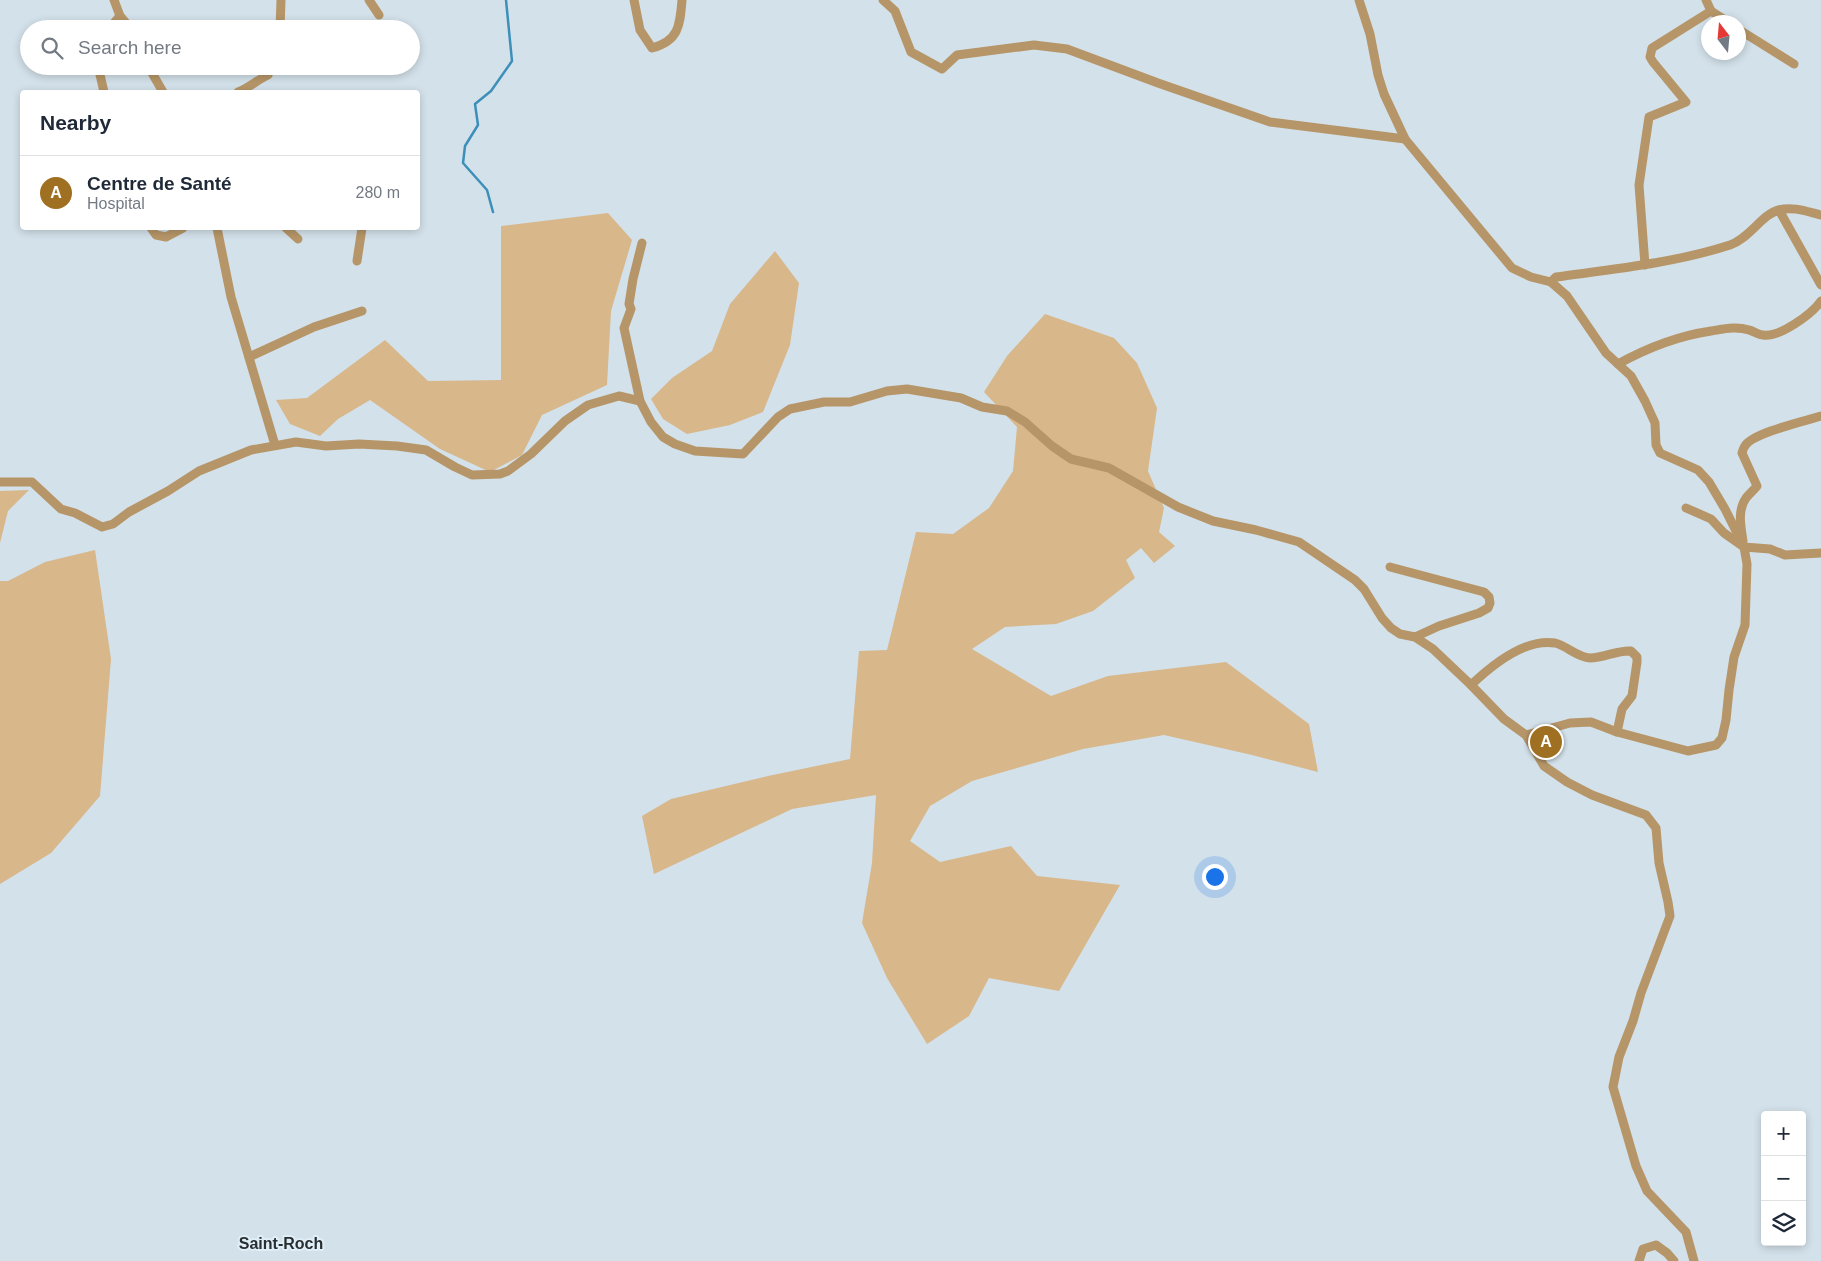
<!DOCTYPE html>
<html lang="en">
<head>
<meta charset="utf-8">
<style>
	body { margin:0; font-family:Helvetica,sans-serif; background:#f2f2f3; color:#1f2937 }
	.controls { position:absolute; right:15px; bottom:15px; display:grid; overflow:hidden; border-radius:5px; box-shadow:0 2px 8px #0003 }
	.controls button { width:45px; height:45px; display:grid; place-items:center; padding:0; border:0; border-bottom:1px solid #e0e1e3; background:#fff; color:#1f2937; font:25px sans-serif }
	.compass { position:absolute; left:1701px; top:15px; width:45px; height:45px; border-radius:50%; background:#fff; box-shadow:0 2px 8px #0003; rotate:344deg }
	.you { position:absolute; left:1214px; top:876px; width:18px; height:18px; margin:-12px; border:4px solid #fff; border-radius:50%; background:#1a73e8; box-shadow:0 0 0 8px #1a73e833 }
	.badge { display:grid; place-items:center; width:32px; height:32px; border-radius:50%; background:#9f7022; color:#fff; font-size:16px; font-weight:700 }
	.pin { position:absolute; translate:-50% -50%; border:2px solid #fff; box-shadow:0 1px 5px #0006 }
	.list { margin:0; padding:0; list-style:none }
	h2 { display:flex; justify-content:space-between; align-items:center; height:65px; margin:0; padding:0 20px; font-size:21px }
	h2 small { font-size:16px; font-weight:400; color:#747a83 }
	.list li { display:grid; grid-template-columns:32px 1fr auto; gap:15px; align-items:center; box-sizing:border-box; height:75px; padding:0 20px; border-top:1px solid #e0e1e3 }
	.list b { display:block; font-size:19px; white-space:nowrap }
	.list p { margin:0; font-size:16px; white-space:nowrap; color:#747a83 }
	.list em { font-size:16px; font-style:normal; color:#747a83 }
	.icon { flex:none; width:28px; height:28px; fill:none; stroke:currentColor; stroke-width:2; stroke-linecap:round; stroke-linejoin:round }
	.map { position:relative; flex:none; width:1821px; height:1261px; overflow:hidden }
	.search { position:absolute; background:#fff; box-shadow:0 2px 8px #0003; left:20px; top:20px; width:400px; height:55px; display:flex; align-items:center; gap:12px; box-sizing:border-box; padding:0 18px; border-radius:28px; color:#747a83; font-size:19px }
	.panel { position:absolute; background:#fff; box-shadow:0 2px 8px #0003; left:20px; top:90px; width:400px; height:140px; border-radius:5px }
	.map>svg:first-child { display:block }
</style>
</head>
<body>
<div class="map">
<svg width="1821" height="1261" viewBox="0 0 1821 1261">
	<rect width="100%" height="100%" fill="#d3e1ea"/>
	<g fill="#d8b78b">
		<path d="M608,213l24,27 -21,71 -4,74 -65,30 -20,40 -32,17 -50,-23 -70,-49 -32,19 -18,17 -30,-12 -14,-24 31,-2 78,-58 43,41 73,-1v-154z"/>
		<path d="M775,251l24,32 -9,62 -27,67 -33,13 -43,9 -24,-15 -12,-20 21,-21 40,-27 18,-47z"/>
		<path d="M1045,314l69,24 23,25 20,45 -9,63 16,37 -5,24 16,14 -21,17 -13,-15 -15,12 9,18 -42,33 -37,13 -51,3 -33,22 79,47 57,-20 118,-14 83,62 9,48 -66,-17 -88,-20 -81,14 -111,32 -42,25 -20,35 30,21 71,-16 26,30 83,9 -61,106 -70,-13 -20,38 -42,28 -40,-66 -25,-55 10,-60 4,-68 -84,14 -138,65 -12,-58 29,-17 97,-23 82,-17 9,-108 28,-1 29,-118 37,2 36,-26 24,-37 4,-44 -33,-35 23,-36z"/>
		<path d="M29,490l-21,21 -8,32v-52z"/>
		<path d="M95,550l16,109 -11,137 -49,57 -51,31v-303h8l37,-19z"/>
	</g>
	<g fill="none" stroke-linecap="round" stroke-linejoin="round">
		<path stroke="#3d8fba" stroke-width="2.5" d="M493,212l-6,-22 -24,-27 2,-17 13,-21 -3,-21 16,-13 21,-30 -6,-61"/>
		<g stroke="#b69668" stroke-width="9">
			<path d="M114,0l6,16 11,13"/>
			<path d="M369,0l10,15"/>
			<path d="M634,0l6,30 12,18c27,-7 28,-23 30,-48"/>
			<path d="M883,0l12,11 16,41 31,17 15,-14 77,-10 33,4 91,34 112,39 135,17"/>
			<path d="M1359,0l11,34 8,41 6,19 21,45 107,129 19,9 20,5 16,14 39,57 25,23 14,25 10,22 1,22 4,8 38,17 11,12 16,27 19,38 3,17 -2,61 -11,32 -5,33 -3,30 -4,18 -6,7 -28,6 -71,-19 -26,-10 -21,1 -44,12 18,31 23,16 25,13 54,20 10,13 3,35 9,39 2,14 -29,77 -8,28 -14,36 -6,30 23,79 11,25 39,41 8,29"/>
			<path d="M1711,11l17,11"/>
			<path d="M109,29l11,-13"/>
			<path d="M280,29l1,-29"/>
			<path d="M1738,29l56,35"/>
			<path d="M98,66l6,26"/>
			<path d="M148,66l15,26"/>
			<path d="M238,92c11,-4 19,-12 30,-17l3,-9"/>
			<path d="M1779,210l42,75"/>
			<path d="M151,228l5,7 10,2 17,-9"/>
			<path d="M217,228l14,69 44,148"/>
			<path d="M286,228l12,11"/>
			<path d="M642,243l-9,36 -4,25 2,5 -7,19 16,73 11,21 12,15 12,7 20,7 48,3 35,-37 12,-8 34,-7h26l37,-11 20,-2 54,9 21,9 25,4 18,11 27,24 19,13 38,9 69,39 35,14 43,9 43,12 56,38 9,9 18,29 9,10 9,6 15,3 18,12 38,36 33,34 22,16"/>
			<path d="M357,261l5,-33"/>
			<path d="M1645,265l-6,-80 10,-68 37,-15 -33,-40 -3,-5 2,-9 59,-37 -5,-11"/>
			<path d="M1551,282l5,-5c58,-8 118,-14 174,-32 20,-7 32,-31 49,-35 14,-4 29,2 42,5"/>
			<path d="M249,357l65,-30 48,-16"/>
			<path d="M1618,364c29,-16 59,-28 93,-33 13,-2 25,-5 38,-1 5,1 9,5 14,5 16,3 49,-21 58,-34"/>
			<path d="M0,482h32l29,27 14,4 27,14 11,-3 16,-12 39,-21 31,-20 52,-21 45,-8 30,4 33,-2 38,2 29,4 29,17 17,8 28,-1 8,-3 23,-17 34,-33 23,-16 31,-9 21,5"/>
			<path d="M1686,508l25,11 13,14 20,14 26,2 15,6 36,-2"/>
			<path d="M1743,541c-2,-14 -6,-30 3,-43 3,-4 8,-8 11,-12l-15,-33c1,-2 1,-5 3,-7 7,-13 60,-25 76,-30"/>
			<path d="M1390,567l94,25 5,5 1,6 -2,5 -9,5 -40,13 -24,11"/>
			<path d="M1471,685c20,-19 54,-47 84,-42 12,3 22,14 35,15 14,0 27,-8 41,-7l6,6v5l-5,34 -10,13 -5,23"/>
			<path d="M1639,1261l4,-12 13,-4 11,8 7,8"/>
		</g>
	</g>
	<g text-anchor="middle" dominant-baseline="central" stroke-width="4" stroke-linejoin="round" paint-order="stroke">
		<g font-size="16" font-weight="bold" fill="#282e31" stroke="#e0eef7">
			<text x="281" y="1243">Saint-Roch</text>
		</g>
	</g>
</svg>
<div class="controls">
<button>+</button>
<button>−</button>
<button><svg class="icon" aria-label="layers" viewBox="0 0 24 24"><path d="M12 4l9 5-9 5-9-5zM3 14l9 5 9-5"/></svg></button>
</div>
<svg class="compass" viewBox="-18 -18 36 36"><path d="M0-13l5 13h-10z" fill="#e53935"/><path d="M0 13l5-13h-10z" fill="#747a83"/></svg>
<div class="you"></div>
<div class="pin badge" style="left:1546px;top:742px">A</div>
<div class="search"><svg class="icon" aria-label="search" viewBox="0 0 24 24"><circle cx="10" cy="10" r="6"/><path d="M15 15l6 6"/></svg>Search here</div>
<section class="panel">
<h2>Nearby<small></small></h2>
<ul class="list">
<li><span class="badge">A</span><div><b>Centre de Santé</b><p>Hospital</p></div><em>280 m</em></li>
</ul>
</section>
</div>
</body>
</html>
